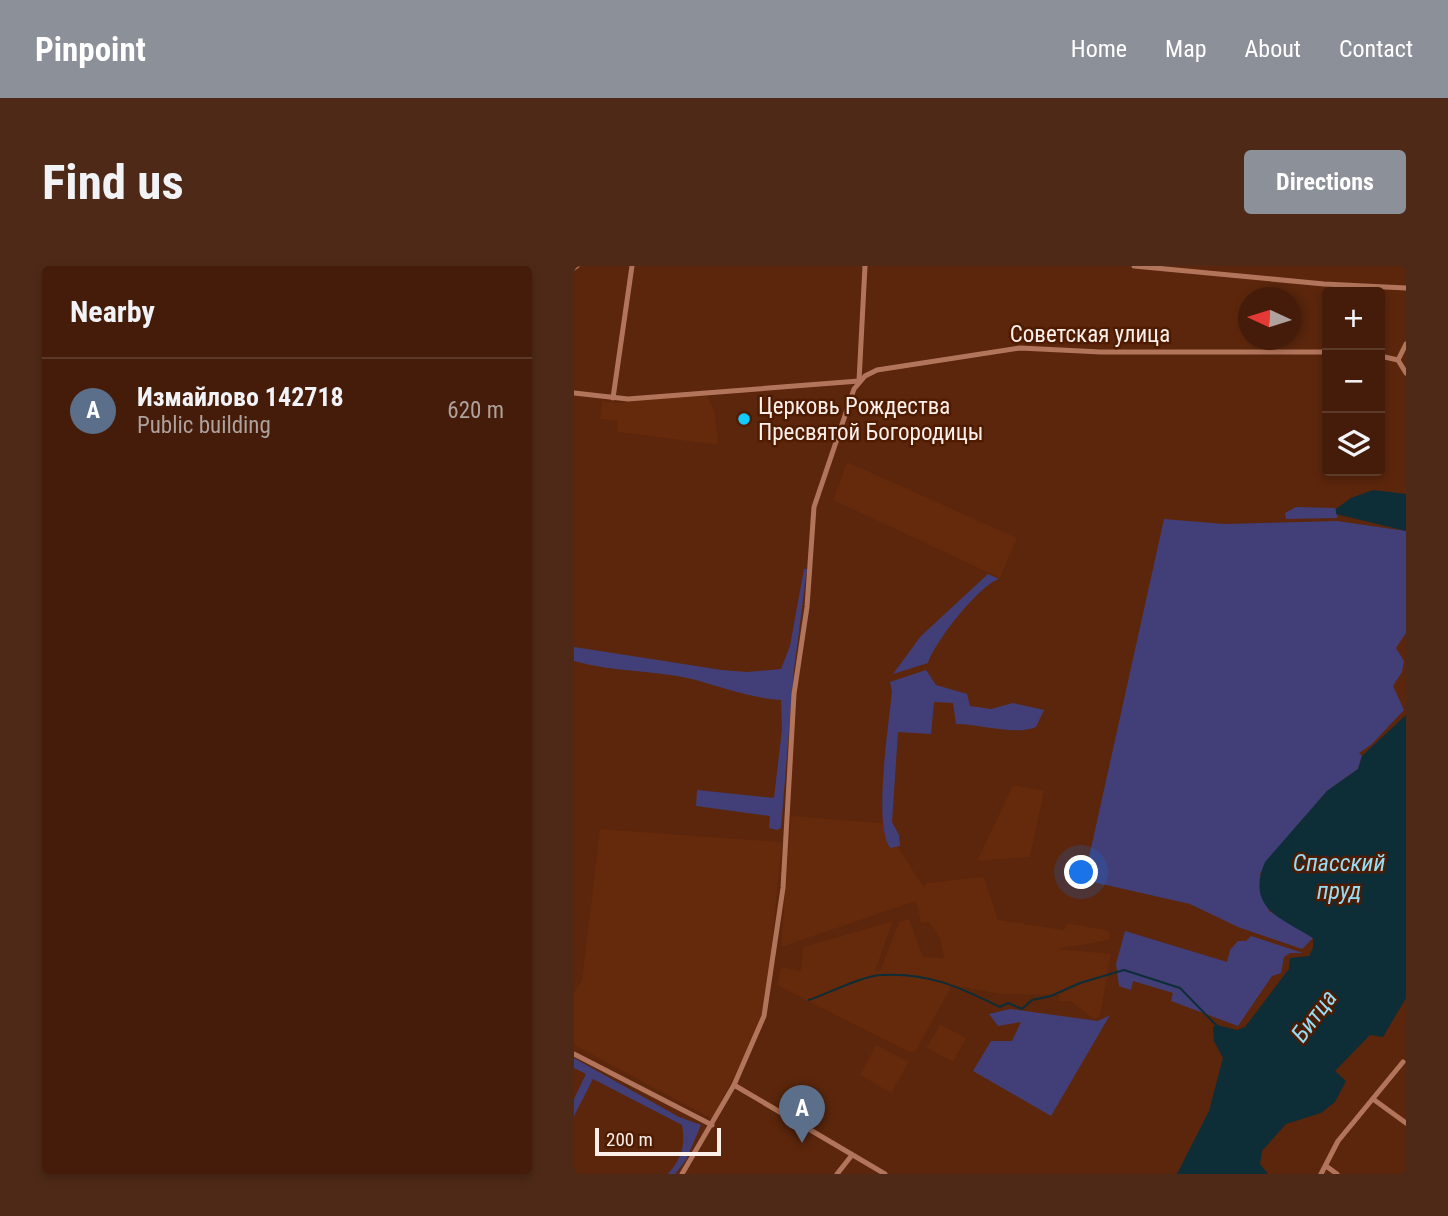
<!DOCTYPE html>
<html lang="en">
<head>
<meta charset="utf-8">
<style>
	body { margin:0; font-family:"Roboto Condensed",sans-serif; background:#4e2917; color:#f1f3f6 }
	.controls { position:absolute; right:21px; top:21px; display:grid; overflow:hidden; border-radius:7px; box-shadow:0 4px 10px #0003 }
	.controls button { width:63px; height:63px; display:grid; place-items:center; padding:0; border:0; border-bottom:2px solid #5c3a2a; background:#441c09; color:#f1f3f6; font:35px sans-serif }
	.compass { position:absolute; left:664px; top:21px; width:63px; height:63px; border-radius:50%; background:#441c09; box-shadow:0 4px 10px #0003; rotate:274deg }
	.scale { position:absolute; left:21px; bottom:18px; width:126px; box-sizing:border-box; padding-left:7px; border:4px solid #fdefea; border-top:0; font-size:19px; line-height:24px; white-space:nowrap; color:#fdefea; -webkit-text-stroke:5px #4f1b01; paint-order:stroke }
	.you { position:absolute; left:508px; top:607px; width:24px; height:24px; margin:-18px; border:5px solid #fff; border-radius:50%; background:#1a73e8; box-shadow:0 0 0 10px #1a73e833 }
	.badge { display:grid; place-items:center; width:46px; height:46px; border-radius:50%; background:#8c9099; color:#fff; font-size:23px; font-weight:700 }
	.pin { position:absolute; translate:-50% -58px; filter:drop-shadow(0 2px 4px #0008) }
	.pin::after { content:''; position:absolute; top:37px; width:24px; height:21px; background:inherit; clip-path:polygon(0 0,100% 0,50% 100%) }
	.list { margin:0; padding:0; list-style:none }
	h2 { display:flex; justify-content:space-between; align-items:center; height:91px; margin:0; padding:0 28px; font-size:30px }
	h2 small { font-size:23px; font-weight:400; color:#afa19c }
	.list li { display:grid; grid-template-columns:46px 1fr auto; gap:21px; align-items:center; box-sizing:border-box; height:105px; padding:0 28px; border-top:2px solid #5c3a2a }
	.list b { display:block; font-size:26px; white-space:nowrap }
	.list p { margin:0; font-size:23px; white-space:nowrap; color:#afa19c }
	.list em { font-size:23px; font-style:normal; color:#afa19c }
	.icon { flex:none; width:38px; height:38px; fill:none; stroke:currentColor; stroke-width:2; stroke-linecap:round; stroke-linejoin:round }
	.map { position:relative; flex:none; width:832px; height:908px; overflow:hidden; border-radius:7px }
	header { display:flex; align-items:center; gap:42px; box-sizing:border-box; height:98px; padding:0 35px; background:#8c9099; color:#fff }
	header strong { font-size:33px }
	nav { display:flex; gap:38px; margin-inline-start:auto; font-size:24px }
	.intro { display:flex; align-items:center; justify-content:space-between; box-sizing:border-box; height:168px; padding:0 42px }
	h1 { margin:0; font-size:49px }
	.button { padding:18px 32px; border-radius:7px; background:#8c9099; color:#fff; font-size:24px; font-weight:700 }
	main { display:flex; gap:42px; padding:0 42px }
	aside { flex:1; background:#441c09; border-radius:7px; box-shadow:0 4px 10px #0003 }
	.map>svg:first-child { display:block }
</style>
</head>
<body>
<header>
<strong>Pinpoint</strong>
<nav><a>Home</a><a>Map</a><a>About</a><a>Contact</a></nav>
</header>
<div class="intro"><h1>Find us</h1><a class="button">Directions</a></div>
<main>
<aside>
<h2>Nearby<small></small></h2>
<ul class="list">
<li><span class="badge" style="background:#5c6f8a">A</span><div><b>Измайлово 142718</b><p>Public building</p></div><em>620 m</em></li>
</ul>
</aside>
<div class="map">
<svg width="832" height="908" viewBox="0 0 832 908">
	<rect width="100%" height="100%" fill="#5b260c"/>
	<g fill="#65290b">
		<path d="M133,130l8,16 3,33 -101,-13 1,-11 -18,-2 2,-18 18,2 30,-6z"/>
		<path d="M273,196l170,76 -17,40 -167,-78z"/>
		<path d="M439,519l31,6 -14,66 -53,4z"/>
		<path d="M217,550l91,7 42,64 3,-4 57,-6 14,43 66,10 3,-7 43,8 -1,9 -51,9 53,5 -11,63 -6,2 -24,-18h-11v-6l-58,-1 -49,-9 -36,66 -7,1 -132,-67 4,-18 20,4 2,-24 90,-26 -18,50h5l19,-49 10,-3 14,38 21,1 -4,-20 -11,-16 -8,1 -5,-22 -135,46z"/>
		<path d="M26,563l182,13 -13,133 -10,53 -47,91 -138,-74v-51l8,-15z"/>
		<path d="M366,758l26,14 -13,24 -26,-14z"/>
		<path d="M302,779l33,17 -18,31 -31,-18z"/>
	</g>
	<g fill="#423f78">
		<path d="M722,241l39,1 3,10 -52,1 -1,-6z"/>
		<path d="M590,253l60,5 113,-3 69,10v102l-10,15 8,13 -2,11 -9,14 11,24 -33,35 -12,8 3,3 -4,13 -31,22 -61,71 -6,12 9,37 44,27 -11,11 -64,-22 -48,-23 -106,-24z"/>
		<path d="M230,303h3l-13,101 -13,158 -4,2 -8,-2 1,-12 -74,-10 1,-16 77,8 8,-69 -1,-29c-31,-2 -59,-13 -89,-21 -39,-9 -80,-7 -118,-18v-14l148,23 25,2 34,-3 9,-23z"/>
		<path d="M414,308l11,5c-20,6 -64,63 -71,84l-35,11 28,-38z"/>
		<path d="M352,404l10,15 31,9 3,12 21,3 22,-6 31,7 -8,17c-21,9 -55,-3 -80,-3l-3,-21 -19,-1 -3,32 -33,-2 -6,90 7,13 1,11 -10,2c-17,-23 -1,-124 2,-157l-2,-9z"/>
		<path d="M551,665l102,31 3,-12 8,-9h8l5,-5 52,17h-13l-6,4 -3,16 -9,3 -34,50 -67,-25 2,-8 -40,-12 -2,9 -12,-4 -3,-22z"/>
		<path d="M436,743l88,12 12,-6 -59,101 -78,-45 18,-30h21l9,-19 -23,4 -9,-12z"/>
		<path d="M0,792l105,59 22,8 -15,35 -11,14h-7c13,-15 18,-28 14,-49l-89,-46 -19,37v-17l12,-25 -12,-6z"/>
	</g>
	<g fill="#0d2d37">
		<path d="M799,224l33,4v37l-70,-17v-5l15,-11z"/>
		<path d="M832,449v283l-23,39 -13,-2 -35,36 11,10 -11,21 -14,11 -35,11 -24,27 -2,13 8,10h-91l32,-63 14,-53 -9,-17 -1,-14 4,-2 20,5 8,-3 44,-58 1,-11 19,-2 4,-8v-10c-34,-21 -67,-30 -48,-76l62,-71 31,-22 4,-13z"/>
	</g>
	<g fill="none" stroke-linecap="round" stroke-linejoin="round">
		<path stroke="#0d2d37" stroke-width="2" d="M235,734c20,-7 53,-24 72,-25 47,-3 78,12 119,32l8,-4 14,6 10,-9 19,-4 29,-13 44,-13 56,18 38,39"/>
		<g stroke="#b2755b" stroke-width="5">
			<path d="M560,0l190,18 82,4"/>
			<path d="M0,2l3,-2"/>
			<path d="M806,90l18,4 8,13"/>
			<path d="M824,94l8,-16"/>
			<path d="M0,127l54,6 231,-18 6,-115"/>
			<path d="M39,132l19,-132"/>
			<path d="M0,788l138,71"/>
			<path d="M160,819l151,89"/>
			<path d="M799,833l33,24"/>
			<path d="M752,900l11,8"/>
			<path d="M108,908l52,-89 30,-69 19,-128 11,-194 13,-87 7,-100 40,-118 11,-13 12,-6 143,-22 81,4h226"/>
			<path d="M263,908l15,-19"/>
			<path d="M747,908l17,-33 65,-79"/>
		</g>
	</g>
	<circle fill="#12cafb" stroke="#4f1b01" stroke-width="2.5" cx="170" cy="153" r="7"/>
	<g text-anchor="middle" dominant-baseline="central" stroke-width="5" stroke-linejoin="round" paint-order="stroke">
		<g font-size="23" fill="#fdefea" stroke="#4f1b01">
			<text x="516" y="68">Советская улица</text>
		</g>
		<g font-size="23" fill="#fdefea" stroke="#4f1b01" text-anchor="start">
			<text x="184" y="140">Церковь Рождества<tspan x="184" dy="26">Пресвятой Богородицы</tspan></text>
		</g>
		<g font-size="24" font-style="italic" fill="#95ddf7" stroke="#4f1b01">
			<text x="765" y="597">Спасский<tspan x="765" dy="28">пруд</tspan></text>
			<text transform="translate(740 750) rotate(-53)">Битца</text>
		</g>
	</g>
</svg>
<div class="controls">
<button>+</button>
<button>−</button>
<button><svg class="icon" aria-label="layers" viewBox="0 0 24 24"><path d="M12 4l9 5-9 5-9-5zM3 14l9 5 9-5"/></svg></button>
</div>
<svg class="compass" viewBox="-18 -18 36 36"><path d="M0-13l5 13h-10z" fill="#e53935"/><path d="M0 13l5-13h-10z" fill="#afa19c"/></svg>
<div class="scale">200 m</div>
<div class="you"></div>
<div class="pin badge" style="left:228px;top:877px;background:#5c6f8a">A</div>
</div>
</main>
</body>
</html>
